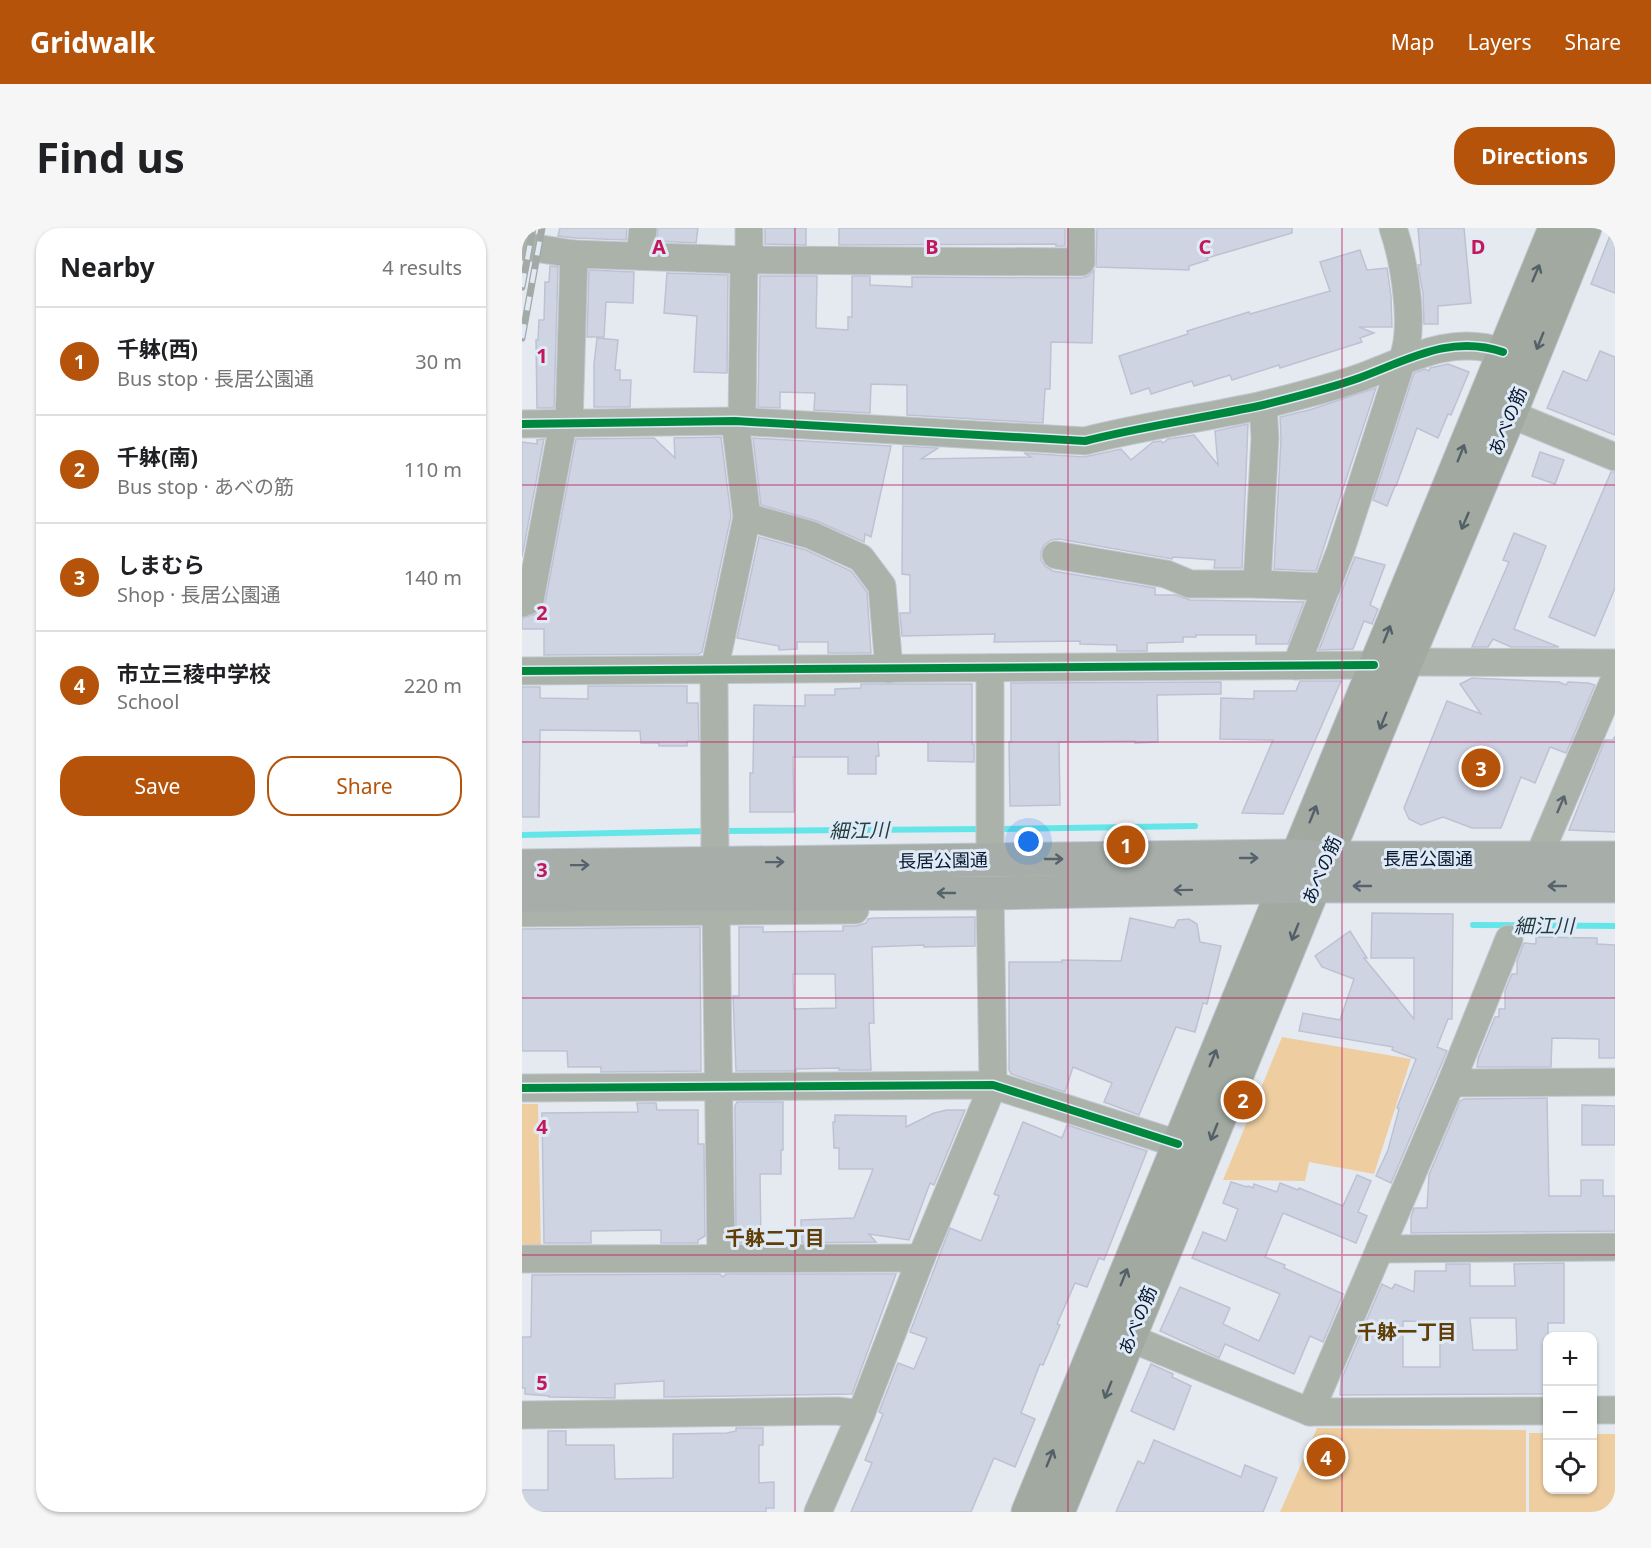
<!DOCTYPE html>
<html lang="en">
<head>
<meta charset="utf-8">
<style>
	body { margin:0; font-family:"Noto Sans","Noto Sans JP",sans-serif; background:#f6f6f6; color:#202124 }
	.controls { position:absolute; right:18px; bottom:18px; display:grid; overflow:hidden; border-radius:12px; box-shadow:0 2px 4px #0004 }
	.controls button { width:54px; height:54px; display:grid; place-items:center; padding:0; border:0; border-bottom:2px solid #e0e0e0; background:#fff; color:#202124; font:30px sans-serif }
	.you { position:absolute; left:507px; top:614px; width:21px; height:21px; margin:-15px; border:4px solid #fff; border-radius:50%; background:#1a73e8; box-shadow:0 0 0 9px #1a73e833 }
	.badge { display:grid; place-items:center; width:39px; height:39px; border-radius:50%; background:#b45309; color:#fff; font-size:20px; font-weight:700 }
	.pin { position:absolute; translate:-50% -50%; border:3px solid #fff; box-shadow:0 2px 6px #0006 }
	.list { margin:0; padding:0; list-style:none }
	h2 { display:flex; justify-content:space-between; align-items:center; height:78px; margin:0; padding:0 24px; font-size:26px }
	h2 small { font-size:20px; font-weight:400; color:#757577 }
	.list li { display:grid; grid-template-columns:39px 1fr auto; gap:18px; align-items:center; box-sizing:border-box; height:108px; padding:0 24px; border-top:2px solid #e0e0e0 }
	.list b { display:block; font-size:22px; white-space:nowrap }
	.list p { margin:0; font-size:20px; white-space:nowrap; color:#757577 }
	.list em { font-size:20px; font-style:normal; color:#757577 }
	.actions { display:flex; gap:12px; padding:18px 24px }
	.actions a { flex:1; padding:14px 0; border:2px solid #b45309; border-radius:24px; text-align:center; font-size:21px; color:#b45309 }
	.actions .main { background:#b45309; color:#fff }
	.icon { flex:none; width:33px; height:33px; fill:none; stroke:currentColor; stroke-width:2; stroke-linecap:round; stroke-linejoin:round }
	.map { position:relative; flex:none; width:1093px; height:1284px; overflow:hidden; border-radius:24px }
	header { display:flex; align-items:center; gap:36px; box-sizing:border-box; height:84px; padding:0 30px; background:#b45309; color:#fff }
	header strong { font-size:28px }
	nav { display:flex; gap:33px; margin-inline-start:auto; font-size:21px }
	.intro { display:flex; align-items:center; justify-content:space-between; box-sizing:border-box; height:144px; padding:0 36px }
	h1 { margin:0; font-size:42px }
	.button { padding:15px 27px; border-radius:24px; background:#b45309; color:#fff; font-size:21px; font-weight:700 }
	main { display:flex; gap:36px; padding:0 36px }
	aside { flex:1; background:#fff; border-radius:24px; box-shadow:0 2px 4px #0004 }
	.map>svg:first-child { display:block }
</style>
</head>
<body>
<header>
<strong>Gridwalk</strong>
<nav><a>Map</a><a>Layers</a><a>Share</a></nav>
</header>
<div class="intro"><h1>Find us</h1><a class="button">Directions</a></div>
<main>
<aside>
<h2>Nearby<small>4 results</small></h2>
<ul class="list">
<li><span class="badge">1</span><div><b>千躰(西)</b><p>Bus stop · 長居公園通</p></div><em>30 m</em></li>
<li><span class="badge">2</span><div><b>千躰(南)</b><p>Bus stop · あべの筋</p></div><em>110 m</em></li>
<li><span class="badge">3</span><div><b>しまむら</b><p>Shop · 長居公園通</p></div><em>140 m</em></li>
<li><span class="badge">4</span><div><b>市立三稜中学校</b><p>School</p></div><em>220 m</em></li>
</ul>
<div class="actions"><a class="main">Save</a><a>Share</a></div>
</aside>
<div class="map">
<svg width="1093" height="1284" viewBox="0 0 1093 1284">
	<rect width="100%" height="100%" fill="#e5eaf1"/>
	<g fill="#eecea0">
		<path d="M760,809l129,22 -37,115 -65,-12 -4,19 -82,-1z"/>
		<path d="M0,876h16l3,147 -19,-1z"/>
		<path d="M795,1200l209,2v82h-246z"/>
		<path d="M1007,1205h18l1,57h44l1,-56h22v78h-86z"/>
	</g>
	<g fill="none" stroke-linecap="round" stroke-linejoin="round">
		<g stroke="#64e6e8" stroke-width="6">
			<path d="M476,601l197,-3"/>
			<path d="M200,603l263,-2"/>
			<path d="M0,607l187,-4"/>
			<path d="M951,697l142,1"/>
		</g>
	</g>
	<g fill="#cfd4e3" stroke="#bdc2d2" stroke-width="1.5" fill-rule="evenodd">
		<path d="M38,0h67l-1,12 -51,-2 -17,-2z"/>
		<path d="M136,0h40l-2,15 -39,-2z"/>
		<path d="M243,0h41v17l-41,-1z"/>
		<path d="M317,0h226v18h-9v-2l-217,1z"/>
		<path d="M575,0h195v5l-85,25 1,2 -19,6v4l-93,-3z"/>
		<path d="M896,0h46l7,75 -33,3v18h-14l-1,-31 -5,-28h3z"/>
		<path d="M1091,0h2v65l-24,-9z"/>
		<path d="M838,22l7,20 20,-2 4,28 1,31h-33l15,6 -14,5 2,4 -82,26 -1,-3 -47,15 -2,-5 -36,11 -2,-5 -41,13 -2,-6 -18,6 -12,-38 69,-22 -1,-3 62,-19 1,2 80,-23 -10,-29z"/>
		<path d="M28,38l8,1 -4,141h-17l-1,-68h2l1,-20h5l1,-38h4z"/>
		<path d="M67,42l45,2 -1,31 -27,-1 -2,35h-17z"/>
		<path d="M572,42l-2,73 -41,-1 -1,47h-5l-2,34 -136,-8v-30l-36,-1 -1,29 -56,-3 1,-17 -35,-1v16l-22,-1 2,-131h57l-1,52 32,2v-13h4v-41h18v9l42,2v-10l169,1 7,-2z"/>
		<path d="M145,45l61,2 -1,98 -33,-1 3,-56 -33,-3z"/>
		<path d="M75,110l21,2 -3,30h5v10h11l-1,27h-36v-43z"/>
		<path d="M1078,123l15,6v78l-68,-27 16,-37 24,10z"/>
		<path d="M926,136l21,8 -18,43 -3,-1 -10,24 -21,-10 -21,58h-1l-8,20 -14,-6 41,-127 11,-4 4,2 1,-3z"/>
		<path d="M854,160l-60,183 -42,-2 7,-130 -1,-22 29,-7z"/>
		<path d="M726,196l-6,144h-28l1,-8 -42,-3 -1,2 -113,-20 -8,1 -7,5 -3,7v8l5,7 7,4 102,17v7h21l14,5 114,2 -16,42h-32v-9h-60v2h-13v5l-36,1v8h-30v-6l-37,-1v-3l-86,1 1,-8 -93,2 -2,-23h10v-38l-8,-1 1,-128 35,2 -17,11 110,-2 -7,-4 60,4 37,-8 10,11 22,-18 8,-1 2,2 5,-4 26,-4 24,30 -3,-34z"/>
		<path d="M199,209l10,79 -29,136 -3,2 -155,1v-26h-22v-11l14,-4 6,-4 3,-7 31,-164 78,-1 21,20 -1,-20z"/>
		<path d="M231,210l138,8 -20,91 -6,-3 -1,8 -47,-21 -56,-16z"/>
		<path d="M22,211l-22,118v-115l15,2v-4z"/>
		<path d="M1018,224l24,8 -9,24 -23,-8z"/>
		<path d="M1089,244h4v116l-20,48 -46,-19z"/>
		<path d="M992,305l32,13 -32,83 45,18h-48l-18,-8 -5,8h-16l37,-85 -6,-2z"/>
		<path d="M237,309l47,13 45,21 16,21 4,61h-43v-11h-31v7l-18,1v-4l-42,-8z"/>
		<path d="M833,329l30,8 -15,40 8,4 -6,15 -8,-3 -11,28 -34,1z"/>
		<path d="M950,450l87,4 7,3 2,-3 20,1 7,2 -29,68 -16,-6 -15,36 -14,-6 -20,51h-29l-29,-11 -22,8 -12,-6 -5,-11 43,-107 34,13 -21,-30z"/>
		<path d="M778,453h41l-58,133 -41,-1 31,-73 -53,-1 1,-41 33,1v-8h42z"/>
		<path d="M699,454v12l-64,1 1,47 -23,1v-2l-76,1 1,63 -50,1 -1,-64h2v-59z"/>
		<path d="M339,456h111v60h2v18l-46,-1v-19h-50l1,14h-3v18h-28v-17h-55l1,55h-44v-39h3l1,-68 51,1v-11h30v-6l26,-1z"/>
		<path d="M66,458h99v17h11l1,38h-12v5h-28v-3h-18l-1,-12 -100,-1 -1,87h-17v-130h18v11l48,1z"/>
		<path d="M1093,508v96l-46,-2 36,-90h8z"/>
		<path d="M850,685l81,1 -1,105h-4l-11,28 10,4 -56,132 -15,-7 12,-26 11,-41 -2,-1 19,-49 -24,-9 1,-3 -94,-16 4,-18 37,7 14,-41 -32,-12 -7,-11 35,-25 17,27h-3l50,61v-61h-43z"/>
		<path d="M453,689v29l-51,1v-2l-52,2 2,76h-5l2,47h-32v-2l-43,1v2h-60l-3,-75h6v-69h24v5l80,-1v-5h13l10,-3 2,-4 6,-1zM271,746h42l1,34 -42,1z"/>
		<path d="M608,690l44,10 4,-8 11,-1 8,5 3,18 21,4 -14,58 -4,-1 -8,29 -19,-5 -37,88 -35,-13 8,-19 -39,-16 -8,25 -54,-18 -2,-4v-108h53v-2l59,1z"/>
		<path d="M178,699l1,144 -100,1v-5h-33l-1,-16h-45v-122z"/>
		<path d="M1014,709l61,1v6l18,1v113h-16v-19l-47,-1 -1,29h-74l1,-8 17,-42h4v-8h6v-18l7,-17h5v-13l7,-18 12,1z"/>
		<path d="M1025,870l2,98h32v-16h22v16h12v35l-204,2v-16l3,-9h13l2,-33 31,-74 4,-2z"/>
		<path d="M215,874h46v48h-2v24h-21l1,69h-21l-4,-4 -1,-133z"/>
		<path d="M115,875h19l1,7h41v34h6l1,92 -7,4v3h-37v-13l-70,1v12h-47l-2,-130 96,-1z"/>
		<path d="M1060,877l33,1v39h-33z"/>
		<path d="M425,882h18l-31,75 -4,-2 -21,57 -40,-6 7,8 -74,1 -1,-23 53,-2 19,-49h-34v-21h-5l-1,-26h2v-7l71,1v11l28,-14z"/>
		<path d="M501,894l39,16 5,-13 80,26 -43,109 -5,-2 -12,29 -12,-4 -18,41 3,1 -17,40 -3,-1 -19,49 14,6 -20,48 -21,-9 -23,54h-120l21,-49 -7,-3 18,-46 -4,-2 19,-49 16,6 13,-31 -17,-6 40,-104 31,13 18,-45 -5,-2z"/>
		<path d="M835,947l14,6 -13,31 9,4 -11,27 -73,-30 -18,44 20,8 -1,3 59,26 -20,48 -13,-6 -16,38 -69,-30 -6,14 -59,-27 20,-44 50,21 -7,16 36,17 21,-47 -88,-36 11,-26 23,9 12,-32 -15,-6 8,-21 16,5 1,-1 5,2 1,-4 23,8 3,-9 18,7 1,-2 44,18z"/>
		<path d="M1042,1035v60h-16v71l-208,1 1,-15 41,-96 10,5 3,-5 19,8 1,-21h31v-7h24v22h45l-1,-22zM948,1090h46l1,32h-44zM881,1093l37,1v45h-37z"/>
		<path d="M198,1046l3,3 3,-3h170l-44,120 -188,3v-16l-49,3v14l-66,-1v-1l-24,-2v-6h-3v-51h9l1,-62z"/>
		<path d="M629,1136l22,10 -1,3 19,9 -17,44 -43,-19z"/>
		<path d="M214,1200h27v17h-4v38l15,-1v26h-8v4h-244v-22h26v-59h18v14h48l1,34 58,-1v-44l54,-1 9,-2z"/>
		<path d="M632,1212l87,37 4,-12 32,13 -14,34h-147l22,-51 6,3z"/>
	</g>
	<g fill="none" stroke-linecap="round" stroke-linejoin="round">
		<defs>
			<g id="minor">
				<path d="M0,18l52,8 170,6 337,2v-34"/>
				<path d="M118,28l3,-28"/>
				<path d="M227,32v-32"/>
				<path d="M988,186l105,43"/>
				<path d="M213,193l12,96 64,18 50,23 21,28 7,83"/>
				<path d="M220,194l2,-162"/>
				<path d="M0,196l213,-3 350,20c59,-15 119,-23 178,-36 32,-8 65,-16 96,-27 49,-18 91,-44 144,-26"/>
				<path d="M47,196l5,-170"/>
				<path d="M534,327l110,19 24,10h67l70,3"/>
				<path d="M735,356l8,-146 -2,-33"/>
				<path d="M0,375l8,-3 33,-176"/>
				<path d="M884,434l209,1"/>
				<path d="M774,438l45,-117 61,-189c14,-31 2,-100 -9,-132"/>
				<path d="M468,440v192"/>
				<path d="M0,443l852,-6"/>
				<path d="M1016,630l77,-180"/>
				<path d="M193,635l-1,-192 33,-154"/>
				<path d="M194,683l5,346"/>
				<path d="M0,685l333,-3"/>
				<path d="M929,855l164,-1"/>
				<path d="M0,860l471,-3 185,59"/>
				<path d="M858,1021l235,-2"/>
				<path d="M0,1031l399,-1"/>
				<path d="M608,1110l180,74 238,-1"/>
				<path d="M1070,1182h23"/>
				<path d="M788,1184l141,-329 58,-144"/>
				<path d="M0,1187l315,-4 24,3"/>
				<path d="M296,1284l43,-98 60,-156 72,-173 -3,-192"/>
			</g>
			<g id="major">
				<path d="M506,1284l527,-1284"/>
				<path d="M536,1284l348,-850 104,-248 75,-186"/>
			</g>
			<g id="highway">
				<path d="M0,638l774,-10 30,2h289"/>
				<path d="M0,667l468,-2 324,-7h301"/>
			</g>
		</defs>
		<use href="#minor" stroke="#c2c8d1" stroke-width="29"/>
		<use href="#major" stroke="#c2c8d1" stroke-width="35"/>
		<use href="#highway" stroke="#c2c8d1" stroke-width="35"/>
		<use href="#minor" stroke="#aab2aa" stroke-width="27"/>
		<use href="#major" stroke="#a1a9a1" stroke-width="33"/>
		<use href="#highway" stroke="#a7aeaa" stroke-width="33"/>
		<defs>
			<g id="rail">
				<path d="M0,59l11,-59"/>
				<path d="M0,110l20,-110"/>
			</g>
		</defs>
		<use href="#rail" stroke="#a2a9a6" stroke-width="7"/>
		<use href="#rail" stroke="#e0e9f6" stroke-width="4.5" stroke-dasharray="14" stroke-linecap="butt"/>
		<defs>
			<g id="cycleway">
				<path d="M0,196l213,-3 350,20c59,-15 119,-23 178,-36 32,-8 65,-16 96,-27 49,-18 91,-44 144,-26"/>
				<path d="M0,443l852,-6"/>
				<path d="M0,860l471,-3 185,59"/>
			</g>
		</defs>
		<use href="#cycleway" stroke="#e0e9f6" stroke-width="11"/>
		<use href="#cycleway" stroke="#00873e" stroke-width="8"/>
	</g>
	<defs><path id="oneway-shaft" d="M-6 0H5M1.5-3L5.5 0L1.5 3" fill="none" stroke-width="1.6" stroke-linecap="round" stroke-linejoin="round" transform="scale(1.5)"/></defs>
	<g stroke="#546068">
		<use href="#oneway-shaft" transform="translate(1014 45) rotate(-67)"/>
		<use href="#oneway-shaft" transform="translate(1018 113) rotate(112)"/>
		<use href="#oneway-shaft" transform="translate(939 225) rotate(-68)"/>
		<use href="#oneway-shaft" transform="translate(943 293) rotate(113)"/>
		<use href="#oneway-shaft" transform="translate(865 406) rotate(-68)"/>
		<use href="#oneway-shaft" transform="translate(861 493) rotate(112)"/>
		<use href="#oneway-shaft" transform="translate(791 586) rotate(-68)"/>
		<use href="#oneway-shaft" transform="translate(773 704) rotate(112)"/>
		<use href="#oneway-shaft" transform="translate(691 830) rotate(-68)"/>
		<use href="#oneway-shaft" transform="translate(692 904) rotate(112)"/>
		<use href="#oneway-shaft" transform="translate(602 1049) rotate(-68)"/>
		<use href="#oneway-shaft" transform="translate(586 1162) rotate(112)"/>
		<use href="#oneway-shaft" transform="translate(528 1230) rotate(-68)"/>
	</g>
	<use stroke="#58656c" href="#oneway-shaft" transform="translate(1039 576) rotate(-67)"/>
	<g stroke="#56636c">
		<use href="#oneway-shaft" transform="translate(727 630)"/>
		<use href="#oneway-shaft" transform="translate(532 631)"/>
		<use href="#oneway-shaft" transform="translate(253 634) rotate(-1)"/>
		<use href="#oneway-shaft" transform="translate(58 637) rotate(-1)"/>
		<use href="#oneway-shaft" transform="translate(840 658) rotate(180)"/>
		<use href="#oneway-shaft" transform="translate(1035 658) rotate(-180)"/>
		<use href="#oneway-shaft" transform="translate(661 662) rotate(179)"/>
		<use href="#oneway-shaft" transform="translate(424 665) rotate(-180)"/>
	</g>
	<path fill="none" stroke="#c2185b" stroke-width="1.5" stroke-opacity="0.55" d="M273,0v1284M546,0v1284M820,0v1284M0,257h1093M0,514h1093M0,770h1093M0,1027h1093"/>
	<g text-anchor="middle" dominant-baseline="central" stroke-width="6" stroke-linejoin="round" paint-order="stroke">
		<g font-size="18" fill="#06182e" stroke="#e0e9f6">
			<text transform="translate(985 193) rotate(-68)">あべの筋</text>
			<text x="906" y="630">長居公園通</text>
			<text transform="translate(421 632) rotate(-1)">長居公園通</text>
			<text transform="translate(799 642) rotate(-67)">あべの筋</text>
			<text transform="translate(615 1092) rotate(-68)">あべの筋</text>
		</g>
		<g font-size="20" font-style="italic" fill="#233e3e" stroke="#e0e9f6">
			<text transform="translate(337 602) rotate(-1)">細江川</text>
			<text x="1022" y="697">細江川</text>
		</g>
		<g font-size="20" font-weight="bold" fill="#5f3f06" stroke="#e0e9f6">
			<text x="253" y="1009">千躰二丁目</text>
			<text x="885" y="1103">千躰一丁目</text>
		</g>
	</g>
	<g font-size="20" text-anchor="middle" font-weight="bold" fill="#c2185b" stroke="#e0e9f6" stroke-width="6" stroke-linejoin="round" paint-order="stroke">
		<text x="137" y="26">A</text>
		<text x="410" y="26">B</text>
		<text x="683" y="26">C</text>
		<text x="956" y="26">D</text>
		<text x="20" y="135">1</text>
		<text x="20" y="392">2</text>
		<text x="20" y="649">3</text>
		<text x="20" y="906">4</text>
		<text x="20" y="1162">5</text>
	</g>
</svg>
<div class="controls">
<button>+</button>
<button>−</button>
<button><svg class="icon" aria-label="locate" viewBox="0 0 24 24"><circle cx="12" cy="12" r="6"/><path d="M12 2v4M12 18v4M2 12h4M18 12h4"/></svg></button>
</div>
<div class="you"></div>
<div class="pin badge" style="left:604px;top:617px">1</div>
<div class="pin badge" style="left:721px;top:872px">2</div>
<div class="pin badge" style="left:959px;top:540px">3</div>
<div class="pin badge" style="left:804px;top:1229px">4</div>
</div>
</main>
</body>
</html>
